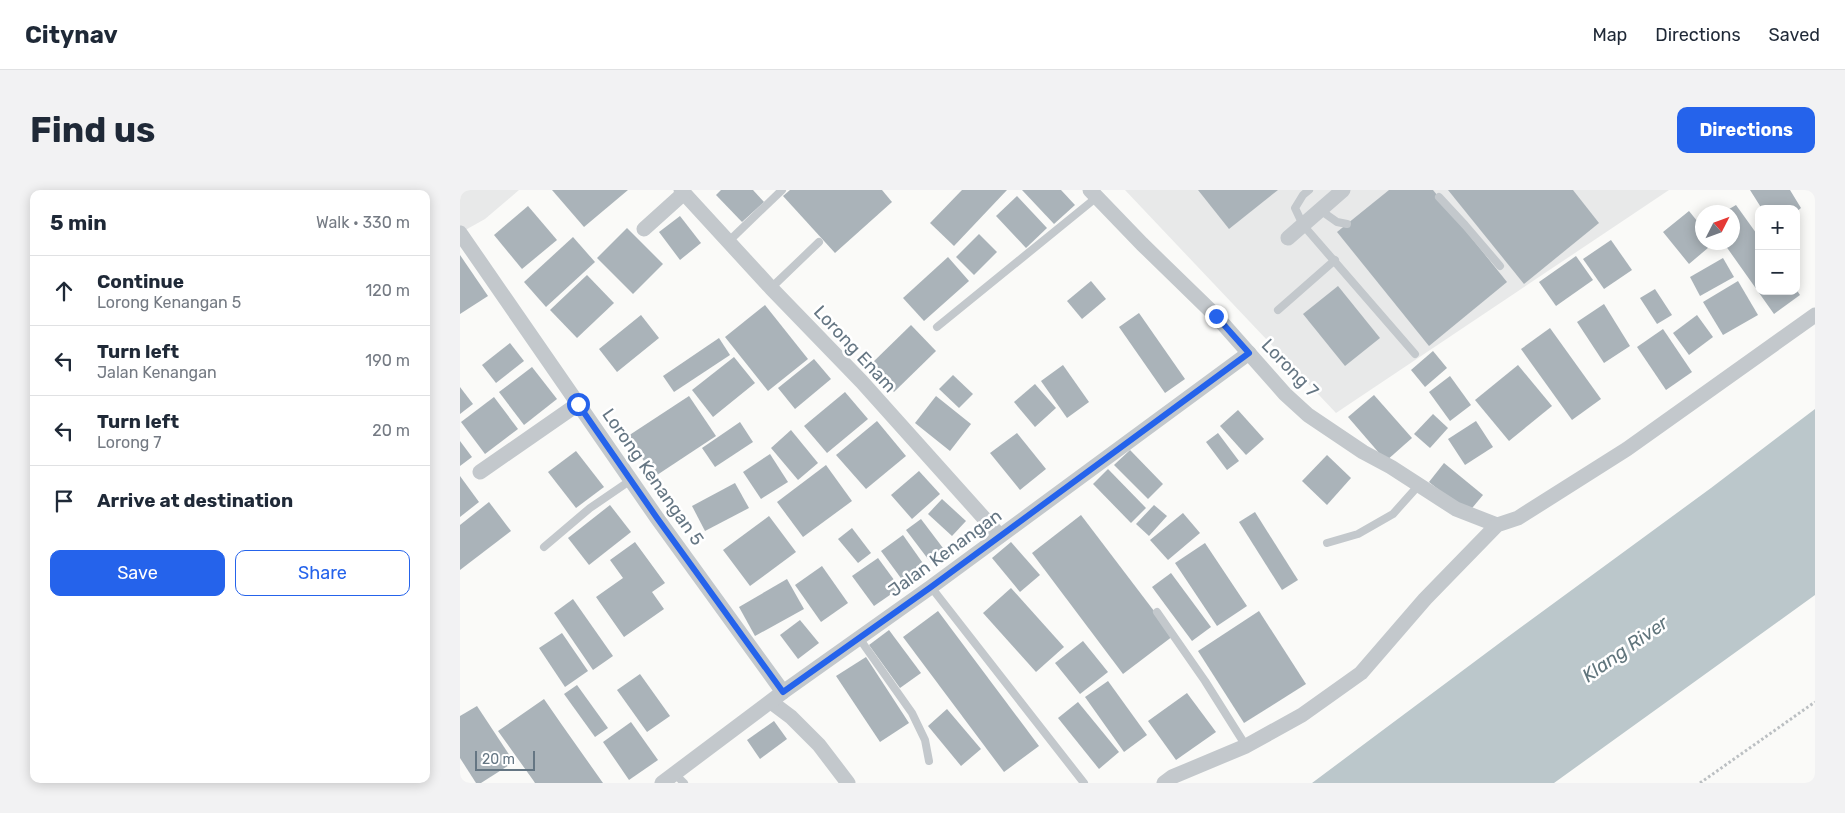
<!DOCTYPE html>
<html lang="en">
<head>
<meta charset="utf-8">
<style>
	body { margin:0; font-family:Rubik,sans-serif; background:#f2f2f3; color:#1f2937 }
	.controls { position:absolute; right:15px; top:15px; display:grid; overflow:hidden; border-radius:10px; box-shadow:0 2px 12px #0003 }
	.controls button { width:45px; height:45px; display:grid; place-items:center; padding:0; border:0; border-bottom:1px solid #e0e1e3; background:#fff; color:#1f2937; font:25px sans-serif }
	.compass { position:absolute; left:1235px; top:15px; width:45px; height:45px; border-radius:50%; background:#fff; box-shadow:0 2px 12px #0003; rotate:48deg }
	.scale { position:absolute; left:15px; bottom:12px; width:60px; box-sizing:border-box; padding-left:5px; border:2px solid #657683; border-top:0; font-size:14px; line-height:18px; white-space:nowrap; color:#657683; -webkit-text-stroke:4px #fff; paint-order:stroke }
	.stop { position:absolute; width:15px; height:15px; margin:-11px; border:4px solid #2563eb; border-radius:50%; background:#fff }
	.stop.end { background:#2563eb; border-color:#fff; box-shadow:0 1px 5px #0008 }
	.list { margin:0; padding:0; list-style:none }
	h2 { display:flex; justify-content:space-between; align-items:center; height:65px; margin:0; padding:0 20px; font-size:21px }
	h2 small { font-size:16px; font-weight:400; color:#747a83 }
	.list li { display:grid; grid-template-columns:32px 1fr auto; gap:15px; align-items:center; box-sizing:border-box; height:70px; padding:0 20px; border-top:1px solid #e0e1e3 }
	.list b { display:block; font-size:19px; white-space:nowrap }
	.list p { margin:0; font-size:16px; white-space:nowrap; color:#747a83 }
	.list em { font-size:16px; font-style:normal; color:#747a83 }
	.actions { display:flex; gap:10px; padding:15px 20px }
	.actions a { flex:1; padding:11px 0; border:1px solid #2563eb; border-radius:10px; text-align:center; font-size:18px; color:#2563eb }
	.actions .main { background:#2563eb; color:#fff }
	.icon { flex:none; width:28px; height:28px; fill:none; stroke:currentColor; stroke-width:2; stroke-linecap:round; stroke-linejoin:round }
	.map { position:relative; flex:none; width:1355px; height:593px; overflow:hidden; border-radius:10px }
	header { display:flex; align-items:center; gap:30px; box-sizing:border-box; height:70px; padding:0 25px; background:#fff; border-bottom:1px solid #e0e1e3 }
	header strong { font-size:24px }
	nav { display:flex; gap:28px; margin-inline-start:auto; font-size:18px }
	.intro { display:flex; align-items:center; justify-content:space-between; box-sizing:border-box; height:120px; padding:0 30px }
	h1 { margin:0; font-size:35px }
	.button { padding:12px 22px; border-radius:10px; background:#2563eb; color:#fff; font-size:18px; font-weight:700 }
	main { display:flex; gap:30px; padding:0 30px }
	aside { flex:1; background:#fff; border-radius:10px; box-shadow:0 2px 12px #0003 }
	.map>svg:first-child { display:block }
</style>
</head>
<body>
<header>
<strong>Citynav</strong>
<nav><a>Map</a><a>Directions</a><a>Saved</a></nav>
</header>
<div class="intro"><h1>Find us</h1><a class="button">Directions</a></div>
<main>
<aside>
<h2>5 min<small>Walk · 330 m</small></h2>
<ul class="list">
<li><svg class="icon" aria-label="ahead" viewBox="0 0 24 24"><path d="M12 20V5M6 11l6-6 6 6"/></svg><div><b>Continue</b><p>Lorong Kenangan 5</p></div><em>120 m</em></li>
<li><svg class="icon" aria-label="left" viewBox="0 0 24 24"><path d="M17 20v-9H6M10 6l-5 5 5 5"/></svg><div><b>Turn left</b><p>Jalan Kenangan</p></div><em>190 m</em></li>
<li><svg class="icon" aria-label="left" viewBox="0 0 24 24"><path d="M17 20v-9H6M10 6l-5 5 5 5"/></svg><div><b>Turn left</b><p>Lorong 7</p></div><em>20 m</em></li>
<li><svg class="icon" aria-label="arrive" viewBox="0 0 24 24"><path d="M6 21V4h12l-3 4 3 4H6"/></svg><div><b>Arrive at destination</b></div></li>
</ul>
<div class="actions"><a class="main">Save</a><a>Share</a></div>
</aside>
<div class="map">
<svg width="1355" height="593" viewBox="0 0 1355 593">
	<rect width="100%" height="100%" fill="#fafaf8"/>
	<g fill="#e8e9e9">
		<path d="M0,0h59l-34,29 -25,14z"/>
		<path d="M665,0h544l-333,223z"/>
	</g>
	<path fill="#bbc7cb" d="M1355,219v186l-261,188h-242l197,-147 202,-148z"/>
	<g fill="#aab3b9">
		<path d="M92,0h76l-44,37z"/>
		<path d="M261,0h32l11,12 -22,20 -26,-27z"/>
		<path d="M330,0h92l10,12 -57,51 -52,-57z"/>
		<path d="M502,0h45l-53,56 -24,-23z"/>
		<path d="M562,0h39l14,15 -21,19z"/>
		<path d="M738,0h80l-49,39z"/>
		<path d="M929,0h44l74,92 -78,64 -92,-114z"/>
		<path d="M988,0h125l26,33 -75,61z"/>
		<path d="M1290,0h40l11,18 -5,4v-3h-34z"/>
		<path d="M557,6l30,32 -21,20 -30,-32z"/>
		<path d="M1276,15l23,32v54h37v-2l4,6 -26,19 -51,-72h9v-30h-8z"/>
		<path d="M68,16l29,34 -35,29 -28,-34z"/>
		<path d="M1229,21l13,16v15h13l-26,22 -26,-32z"/>
		<path d="M220,26l21,27 -21,17 -21,-28z"/>
		<path d="M167,38l36,36 -30,30 -36,-36z"/>
		<path d="M519,44l18,18 -23,23 -18,-18z"/>
		<path d="M113,47l22,25 -49,45 -22,-25z"/>
		<path d="M1151,50l21,30 -28,19 -21,-30z"/>
		<path d="M0,65l28,41 -28,18z"/>
		<path d="M1116,66l17,24 -37,26 -17,-24z"/>
		<path d="M488,67l21,24 -45,40 -21,-23z"/>
		<path d="M1263,68l11,19 -34,19 -10,-19z"/>
		<path d="M127,85l27,28 -37,35 -27,-28z"/>
		<path d="M631,91l15,18 -24,20 -15,-18z"/>
		<path d="M1278,91l20,34 -35,20 -20,-33z"/>
		<path d="M878,96l42,52 -35,28 -42,-52z"/>
		<path d="M1195,99l17,26 -15,9 -17,-26z"/>
		<path d="M1144,114l26,42 -26,17 -27,-41z"/>
		<path d="M305,115l43,54 -40,32 -43,-54z"/>
		<path d="M679,123l46,66 -20,14 -46,-66z"/>
		<path d="M181,125l18,23 -42,34 -18,-23z"/>
		<path d="M1237,125l16,22 -24,18 -16,-22z"/>
		<path d="M451,135l25,26 -42,41 -25,-26z"/>
		<path d="M1090,138l51,71 -29,21 -51,-71z"/>
		<path d="M1203,139l29,43 -26,18 -29,-43z"/>
		<path d="M259,148l11,17 -56,37 -11,-16z"/>
		<path d="M50,153l14,18 -28,22 -14,-18z"/>
		<path d="M973,161l14,17 -22,19 -14,-17z"/>
		<path d="M274,167l21,26 -42,34 -21,-27z"/>
		<path d="M354,169l17,20 -36,30 -17,-21z"/>
		<path d="M603,175l26,37 -22,16 -26,-37z"/>
		<path d="M1058,175l34,41 -43,35 -34,-41z"/>
		<path d="M72,177l25,32 -33,26 -25,-33z"/>
		<path d="M493,185l20,19 -14,14 -20,-19z"/>
		<path d="M990,186l21,29 -21,16 -21,-29z"/>
		<path d="M575,194l21,24 -21,19 -21,-25z"/>
		<path d="M0,197l13,17 -13,10z"/>
		<path d="M385,202l23,27 -41,34 -23,-27z"/>
		<path d="M914,205l38,43 -26,23 -38,-44z"/>
		<path d="M229,206l27,40 -62,41 -26,-41z"/>
		<path d="M476,206l35,28 -21,27 -35,-28z"/>
		<path d="M34,207l24,32 -33,25 -24,-32z"/>
		<path d="M778,220l26,29 -18,16 -26,-29z"/>
		<path d="M973,224l15,14 -18,20 -16,-14z"/>
		<path d="M417,231l29,35 -40,33 -30,-34z"/>
		<path d="M1016,231l17,26 -28,18 -17,-26z"/>
		<path d="M280,232l13,20 -38,25 -13,-19z"/>
		<path d="M331,240l27,33 -20,17 -27,-32z"/>
		<path d="M557,243l29,36 -26,21 -30,-37z"/>
		<path d="M758,243l21,28 -12,9 -21,-28z"/>
		<path d="M0,251l12,16 -12,9z"/>
		<path d="M670,260l33,34 -15,15 -34,-34z"/>
		<path d="M116,261l28,36 -28,21 -28,-36z"/>
		<path d="M310,264l18,28 -27,17 -18,-27z"/>
		<path d="M867,265l24,23 -24,27 -25,-24z"/>
		<path d="M984,273l39,32 -15,18 -39,-31z"/>
		<path d="M366,275l26,36 -49,36 -26,-35z"/>
		<path d="M648,279l38,39 -15,15 -38,-39z"/>
		<path d="M459,281l21,23 -28,25 -21,-24z"/>
		<path d="M0,286l19,26 -19,15z"/>
		<path d="M275,293l14,25 -44,23 -13,-25z"/>
		<path d="M482,309l24,22 -14,15 -24,-22z"/>
		<path d="M29,312l22,29 -51,39v-45z"/>
		<path d="M150,315l21,27 -42,33 -21,-27z"/>
		<path d="M694,315l13,11 -18,20 -13,-12z"/>
		<path d="M795,322l43,68 -16,10 -43,-68z"/>
		<path d="M723,323l17,20 -32,27 -18,-20z"/>
		<path d="M621,325l92,121 -50,38 -91,-121z"/>
		<path d="M309,326l27,36 -46,34 -27,-36z"/>
		<path d="M461,329l25,33 -15,11 -25,-33z"/>
		<path d="M392,338l19,25 -13,10 -20,-24z"/>
		<path d="M443,345l24,34 -21,16 -25,-34z"/>
		<path d="M175,352l30,41 -13,9 12,17 -40,28 -28,-40 27,-19 -13,-18z"/>
		<path d="M551,352l29,33 -20,17 -28,-34z"/>
		<path d="M745,353l42,63 -30,20 -42,-63z"/>
		<path d="M418,368l22,30 -26,18 -22,-30z"/>
		<path d="M362,376l26,37 -27,19 -26,-37z"/>
		<path d="M711,383l40,54 -19,14 -40,-54z"/>
		<path d="M327,389l17,30 -49,27 -16,-29z"/>
		<path d="M551,398l53,59 -28,25 -53,-59z"/>
		<path d="M113,409l40,57 -20,14 -39,-57z"/>
		<path d="M478,421l101,135 -35,26 -101,-135z"/>
		<path d="M799,421l47,73 -62,39 -46,-72z"/>
		<path d="M340,430l19,23 -21,16 -18,-24z"/>
		<path d="M429,440l32,43 -21,15 -31,-43z"/>
		<path d="M102,443l26,38 -23,16 -26,-39z"/>
		<path d="M623,451l25,31 -28,22 -25,-31z"/>
		<path d="M406,467l43,66 -29,19 -44,-66z"/>
		<path d="M180,484l30,42 -23,16 -30,-42z"/>
		<path d="M648,491l39,54 -23,17 -39,-55z"/>
		<path d="M117,495l31,43 -13,9 -31,-43z"/>
		<path d="M727,503l29,39 -40,28 -28,-39z"/>
		<path d="M84,509l18,26 41,58h-68l-2,-3 -35,-49z"/>
		<path d="M618,512l41,50 -20,17 -41,-51z"/>
		<path d="M17,516l37,56 -33,21h-5l-16,-25v-42z"/>
		<path d="M487,519l34,40 -20,17 -33,-40z"/>
		<path d="M314,531l13,18 -27,20 -13,-19z"/>
		<path d="M171,532l27,38 -29,20 -26,-38z"/>
	</g>
	<g fill="none" stroke-linecap="round" stroke-linejoin="round">
		<path stroke="#bbbfc2" stroke-width="3" stroke-dasharray="2.5 2.5" stroke-linecap="butt" d="M1240,593l115,-81"/>
		<g stroke="#c3c8cc" stroke-width="8">
			<path d="M849,0l-6,5 -8,13 8,17 112,129"/>
			<path d="M979,7l26,28 35,41"/>
			<path d="M860,20l17,12 10,2"/>
			<path d="M269,51l53,-51"/>
			<path d="M311,98l48,-46"/>
			<path d="M818,120l57,-50"/>
			<path d="M477,137l160,-130"/>
			<path d="M867,353l31,-9 35,-20 25,-28"/>
			<path d="M84,357l46,-39 41,-28"/>
			<path d="M471,397l153,196"/>
			<path d="M697,422l48,69 41,65"/>
			<path d="M399,448l53,75 13,27 4,21"/>
			<path d="M215,584l9,9"/>
		</g>
		<g stroke="#c3c8cc" stroke-width="15">
			<path d="M221,0l90,98 91,94 138,154"/>
			<path d="M630,0l52,54 74,72 69,78 23,21 55,37 28,15 65,42 41,16"/>
			<path d="M184,39l40,-36"/>
			<path d="M0,43l197,285 126,174"/>
			<path d="M828,48l55,-48"/>
			<path d="M20,282l98,-68"/>
			<path d="M311,512l20,15 28,28 29,38"/>
			<path d="M202,593l121,-91 148,-105 318,-234"/>
			<path d="M704,593l8,-6 74,-31 56,-31 59,-42 64,-74 72,-74 21,-7 109,-69 188,-134"/>
		</g>
	</g>
	<g fill="none" stroke-linecap="round" stroke-linejoin="round">
		<path stroke="#2563eb" stroke-width="6" d="M118,214l79,114 126,174 148,-105 318,-234 -33,-37"/>
	</g>
	<g text-anchor="middle" dominant-baseline="central" stroke-width="5" stroke-linejoin="round" paint-order="stroke">
		<g font-size="18" fill="#657683" stroke="#fff">
			<text transform="translate(395 159) rotate(47)">Lorong Enam</text>
			<text transform="translate(830 178) rotate(46)">Lorong 7</text>
			<text transform="translate(193 287) rotate(55)">Lorong Kenangan 5</text>
			<text transform="translate(485 363) rotate(-36)">Jalan Kenangan</text>
		</g>
		<g font-size="19" font-style="italic" fill="#60757c" stroke="#fff">
			<text transform="translate(1165 459) rotate(-35)">Klang River</text>
		</g>
	</g>
</svg>
<div class="controls">
<button>+</button>
<button>−</button>
</div>
<svg class="compass" viewBox="-18 -18 36 36"><path d="M0-13l5 13h-10z" fill="#e53935"/><path d="M0 13l5-13h-10z" fill="#747a83"/></svg>
<div class="scale">20 m</div>
<div class="stop" style="left:118px;top:214px"></div>
<div class="stop end" style="left:756px;top:126px"></div>
</div>
</main>
</body>
</html>
